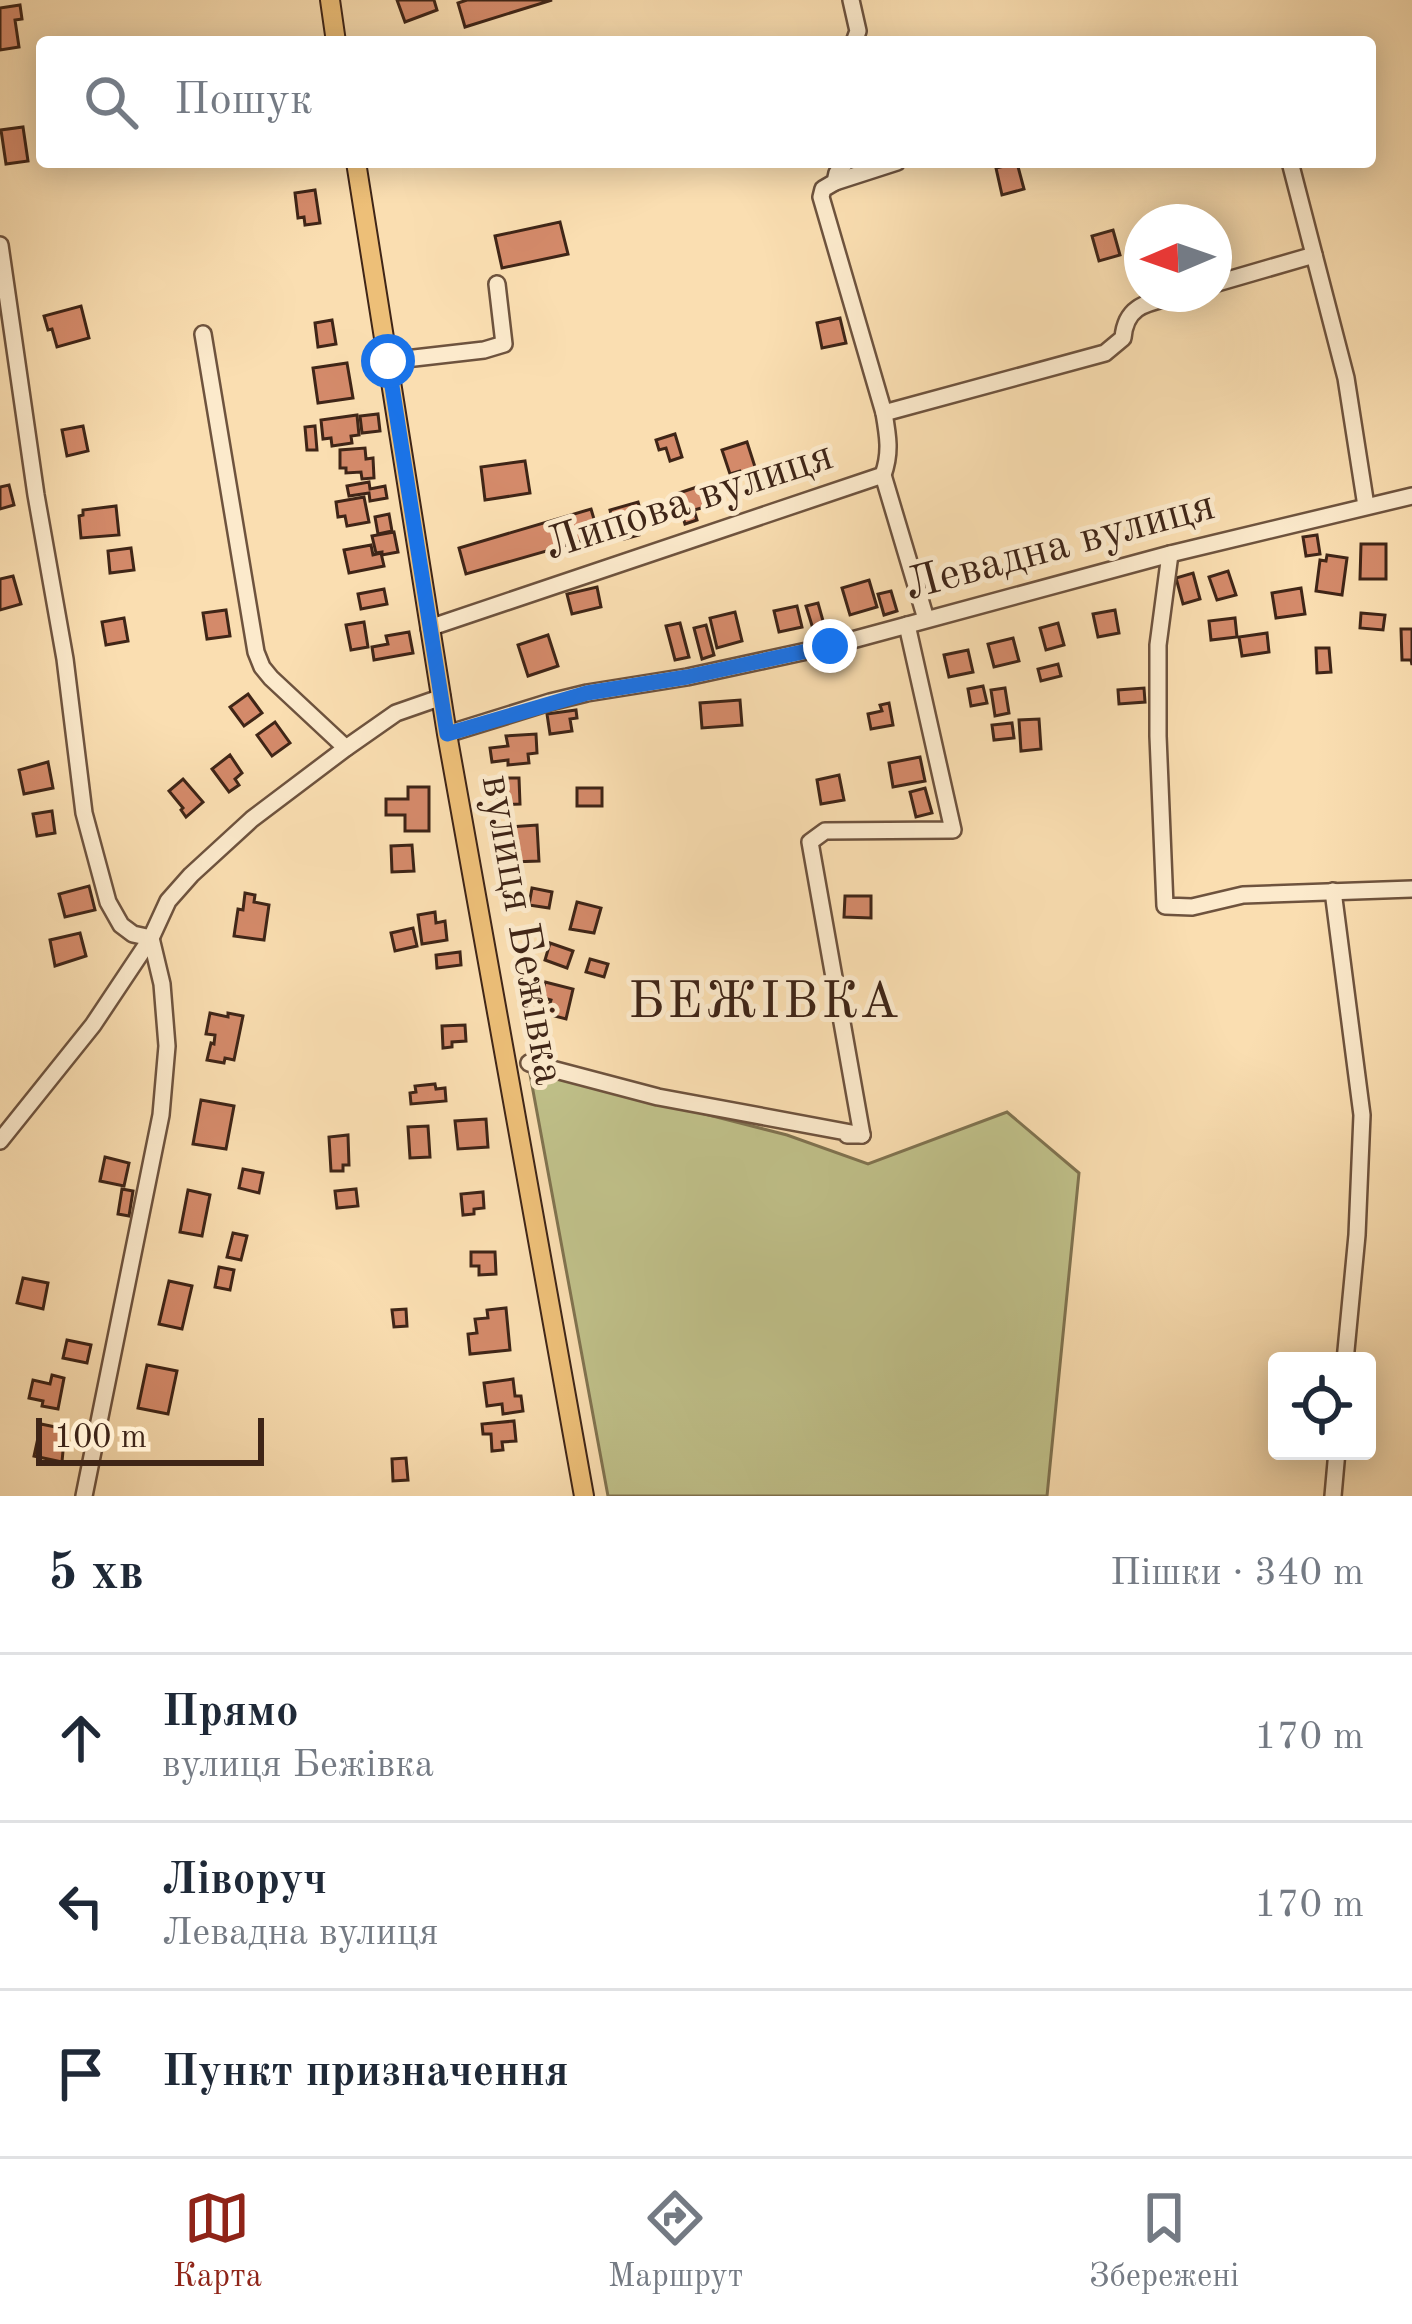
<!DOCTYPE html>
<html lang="uk">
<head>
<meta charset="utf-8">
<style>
	body { margin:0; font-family:"Old Standard TT",serif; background:#f2f2f3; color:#1f2937 }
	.controls { position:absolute; right:36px; bottom:36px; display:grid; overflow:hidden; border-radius:12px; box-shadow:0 6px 30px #0003 }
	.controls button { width:108px; height:108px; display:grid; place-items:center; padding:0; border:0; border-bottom:3px solid #e0e1e3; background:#fff; color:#1f2937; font:60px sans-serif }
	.compass { position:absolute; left:1124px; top:204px; width:108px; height:108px; border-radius:50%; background:#fff; box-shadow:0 6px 30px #0003; rotate:268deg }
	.scale { position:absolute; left:36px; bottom:30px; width:228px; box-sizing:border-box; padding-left:12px; border:6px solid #3f2517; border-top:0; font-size:33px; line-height:42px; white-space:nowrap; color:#3f2517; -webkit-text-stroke:9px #fceacc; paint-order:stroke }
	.stop { position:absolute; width:36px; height:36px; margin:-27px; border:9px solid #1a73e8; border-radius:50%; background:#fff }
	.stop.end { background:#1a73e8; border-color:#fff; box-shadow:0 3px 12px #0008 }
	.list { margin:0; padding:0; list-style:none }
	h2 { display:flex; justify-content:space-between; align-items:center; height:156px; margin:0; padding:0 48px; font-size:51px }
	h2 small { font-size:39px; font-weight:400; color:#747a83 }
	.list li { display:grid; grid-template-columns:78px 1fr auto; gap:36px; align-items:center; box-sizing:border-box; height:168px; padding:0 48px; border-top:3px solid #e0e1e3 }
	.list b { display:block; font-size:45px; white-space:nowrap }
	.list p { margin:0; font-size:39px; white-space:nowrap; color:#747a83 }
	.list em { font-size:39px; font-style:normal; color:#747a83 }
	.icon { flex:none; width:66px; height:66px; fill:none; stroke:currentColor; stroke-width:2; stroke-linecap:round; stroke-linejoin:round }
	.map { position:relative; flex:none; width:1412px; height:1496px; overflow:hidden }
	.search { position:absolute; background:#fff; box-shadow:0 6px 30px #0003; left:36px; right:36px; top:36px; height:132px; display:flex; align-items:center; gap:30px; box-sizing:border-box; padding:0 42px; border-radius:12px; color:#747a83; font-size:45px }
	.sheet { height:660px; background:#fff }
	nav { display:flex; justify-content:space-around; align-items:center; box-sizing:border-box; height:168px; border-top:3px solid #e0e1e3; background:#fff; font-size:33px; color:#747a83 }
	nav a { display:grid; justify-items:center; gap:6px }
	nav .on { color:#8f2418 }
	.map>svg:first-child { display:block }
</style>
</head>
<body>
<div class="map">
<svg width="1412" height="1496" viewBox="0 0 1412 1496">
	<rect width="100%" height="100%" fill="#fadeb1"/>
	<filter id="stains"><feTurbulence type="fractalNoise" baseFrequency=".00167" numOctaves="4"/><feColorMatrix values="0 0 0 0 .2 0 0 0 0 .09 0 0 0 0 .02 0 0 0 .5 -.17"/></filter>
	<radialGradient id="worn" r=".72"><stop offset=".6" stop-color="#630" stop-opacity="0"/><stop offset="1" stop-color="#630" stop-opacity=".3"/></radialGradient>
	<path fill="#c0c18a" stroke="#807350" stroke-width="3" d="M529,1069l258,66 81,29 139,-52 72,61 -32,323h-439z"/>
	<g fill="#d48a6a" stroke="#3f2517" stroke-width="3">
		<path d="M397,0h37l3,10 -32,12z"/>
		<path d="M467,0h85l-87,27 -7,-24z"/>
		<path d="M20,5l2,14 -7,1 4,27 -19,3v-42z"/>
		<path d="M23,127l5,34 -22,3 -5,-34z"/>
		<path d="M1017,163l7,26 -22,6 -6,-27z"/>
		<path d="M315,190l5,33 -15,2 -1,-8 -6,1 -3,-25z"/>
		<path d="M560,222l8,32 -66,14 -7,-32z"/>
		<path d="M1113,230l7,25 -21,6 -7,-25z"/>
		<path d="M81,306l8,32 -32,9 -5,-18 -4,1 -4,-14z"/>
		<path d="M840,318l6,25 -24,5 -5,-25z"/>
		<path d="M332,320l4,24 -18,3 -3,-24z"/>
		<path d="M347,363l6,35 -35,5 -5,-35z"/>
		<path d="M378,414l2,17 -18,2 -2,-17z"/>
		<path d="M357,415l2,20 -8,1 1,7 -20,3 -1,-8 -8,1 -2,-19z"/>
		<path d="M83,426l5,25 -21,5 -5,-26z"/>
		<path d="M315,426l2,24h-10l-2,-23z"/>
		<path d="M675,434l7,23 -12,4 -4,-13 -7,2 -3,-10z"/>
		<path d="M747,442l9,28 -14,5 -2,-4 -10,3 -8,-24z"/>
		<path d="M365,448l1,11 7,-1 1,20 -12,1 -1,-7 -15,1v-5h-6v-18z"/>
		<path d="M525,461l5,32 -45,7 -4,-33z"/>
		<path d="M369,482l1,7 15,-3 2,12 -17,3 -1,-8 -20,3 -2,-10z"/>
		<path d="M706,484l6,21 -18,5 3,10 -12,4 -9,-30z"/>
		<path d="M9,485l5,20 -14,4v-22z"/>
		<path d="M364,497l5,25 -22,4 -2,-10 -7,1 -2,-15z"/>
		<path d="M638,502l4,14 -8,2 5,17 -15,4 -1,-7 -7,2 -6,-24z"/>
		<path d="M116,506l3,29 -38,3 -2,-22 4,-1v-5z"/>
		<path d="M591,509l8,27 -133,38 -7,-26z"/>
		<path d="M389,514l3,17 -14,3 -3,-17z"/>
		<path d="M394,532l4,20 -16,3v-3l-6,1 -4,-17z"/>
		<path d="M1317,535l3,19 -14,2 -3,-19z"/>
		<path d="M1361,544h25v35h-26z"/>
		<path d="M371,545l2,10 8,-2 3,13 -35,7 -5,-23z"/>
		<path d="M131,548l3,22 -24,3 -2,-22z"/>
		<path d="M1327,555l20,3 -5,37 -26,-4 4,-31 6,1z"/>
		<path d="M1228,571l8,24 -19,5 -8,-23z"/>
		<path d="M1193,573l7,26 -17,5 -7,-26z"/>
		<path d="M13,576l8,28 -21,6v-31z"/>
		<path d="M869,580l8,27 -27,8 -8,-27z"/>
		<path d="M597,587l4,20 -29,7 -5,-20z"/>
		<path d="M1301,588l4,26 -29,4 -4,-25z"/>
		<path d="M384,589l3,15 -26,5 -3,-15z"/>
		<path d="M891,591l6,20 -13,4 -6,-21z"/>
		<path d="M818,603l7,25 -11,4 -8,-26z"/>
		<path d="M797,606l5,21 -23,5 -5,-21z"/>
		<path d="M226,610l4,26 -23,3 -4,-26z"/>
		<path d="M1115,610l4,23 -21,4 -5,-23z"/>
		<path d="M735,612l7,29 -25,7 -7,-30z"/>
		<path d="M1361,613l24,2 -2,15 -23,-2z"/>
		<path d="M124,618l4,23 -22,4 -4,-23z"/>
		<path d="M1235,618l2,19 -26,3 -2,-19z"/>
		<path d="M364,622l4,25 -17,3 -5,-25z"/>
		<path d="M680,623l9,34 -14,3 -9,-34z"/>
		<path d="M1058,623l6,22 -18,5 -6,-22z"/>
		<path d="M706,625l8,30 -12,4 -8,-31z"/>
		<path d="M1401,629h11v36l-1,-5h-9z"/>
		<path d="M409,632l4,21 -39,7 -2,-13 16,-3 -2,-8z"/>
		<path d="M1267,633l2,19 -27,4 -3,-19z"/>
		<path d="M548,635l10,31 -30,10 -10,-31z"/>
		<path d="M1013,638l6,23 -25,6 -6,-23z"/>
		<path d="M1316,648h13l2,24 -14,1z"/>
		<path d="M968,650l5,22 -24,5 -5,-22z"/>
		<path d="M1058,664l3,12 -20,5 -3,-12z"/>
		<path d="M983,686l4,17 -16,3 -3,-17z"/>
		<path d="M1005,688l4,25 -14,3 -4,-26z"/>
		<path d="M1144,688l1,14 -26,2 -1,-14z"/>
		<path d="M248,694l14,19 -18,13 -14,-19z"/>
		<path d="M740,700l2,25 -40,3 -2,-25z"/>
		<path d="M889,703l4,22 -22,4 -3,-15 14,-3 -2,-6z"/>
		<path d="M576,710l1,8 -7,1 2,12 -22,3 -3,-20z"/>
		<path d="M1039,719l2,30 -20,2 -2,-31z"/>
		<path d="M275,722l15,21 -18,13 -15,-21z"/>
		<path d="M1012,723l2,15 -20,2 -2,-15z"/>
		<path d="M536,734l1,19 -9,1 1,9 -21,2v-5l-16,2 -2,-14 18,-2 -2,-10z"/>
		<path d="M230,755l12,18 -7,6 4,6 -10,7 -17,-23z"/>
		<path d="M920,757l5,24 -32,6 -4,-24z"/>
		<path d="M48,762l5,26 -29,6 -5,-24z"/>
		<path d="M839,775l5,25 -23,4 -4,-24z"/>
		<path d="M496,778h23l1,26 -24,1z"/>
		<path d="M183,779l20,23 -17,15 -5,-7 2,-2 -14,-17z"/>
		<path d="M408,787h21v44h-24v-16h-19v-16h22z"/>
		<rect x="577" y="788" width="25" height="18"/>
		<path d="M925,788l7,25 -16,4 -6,-25z"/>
		<path d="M52,811l3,22 -18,3 -4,-22z"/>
		<path d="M537,825l2,36 -28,1 -2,-35z"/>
		<path d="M412,845l2,26 -22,1 -1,-26z"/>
		<path d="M89,886l6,24 -30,7 -6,-23z"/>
		<path d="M532,888l20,4 -3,16 -20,-3z"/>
		<path d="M245,893l10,2 -1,7 15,3 -5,35 -30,-4 4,-27 5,1z"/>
		<path d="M845,896h26v22l-27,-1z"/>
		<path d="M577,902l24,6 -7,25 -24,-4z"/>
		<path d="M435,912l1,11 9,-2 2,19 -25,4 -4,-29z"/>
		<path d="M413,928l4,18 -22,5 -4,-18z"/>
		<path d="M80,933l6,23 -31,10 -5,-26z"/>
		<path d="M550,943l23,8 -6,17 -22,-8z"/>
		<path d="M460,952l1,13 -24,3 -1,-13z"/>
		<path d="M590,959l18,5 -4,13 -18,-5z"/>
		<path d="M545,982l28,7 -7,30 -19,-5 4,-14 -10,-3z"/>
		<path d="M210,1013l18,4v-4l15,3 -9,44 -9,-2 -1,5 -17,-3 4,-17 3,1 1,-9 -9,-1z"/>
		<path d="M465,1025l1,16 -14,1v5l-9,1 -1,-22z"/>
		<path d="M435,1084l1,5 9,-1 1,13 -35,3 -1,-11 6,-1 -1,-6z"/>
		<path d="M201,1100l33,6 -8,43 -33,-5z"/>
		<path d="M486,1119l2,28 -30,2 -3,-28z"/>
		<path d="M428,1126l2,31 -20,1 -2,-31z"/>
		<path d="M348,1135l1,30h-6v6h-12l-2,-34z"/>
		<path d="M105,1157l24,6 -5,23 -24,-5z"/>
		<path d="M243,1169l20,4 -4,20 -20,-5z"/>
		<path d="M122,1189l11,2 -4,25 -11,-2z"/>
		<path d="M356,1189l2,17 -21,2 -2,-17z"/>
		<path d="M188,1190l22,5 -8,41 -22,-4z"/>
		<path d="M483,1192l1,16 -10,1v5l-11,1 -2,-21z"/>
		<path d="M233,1233l14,3 -6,24 -14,-3z"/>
		<path d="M471,1252h24l1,22 -17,1v-9h-8z"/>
		<path d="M219,1267l15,3 -4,20 -15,-3z"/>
		<path d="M23,1278l25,5 -5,26 -26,-6z"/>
		<path d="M169,1281l23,5 -10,43 -23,-5z"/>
		<path d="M506,1308l4,42 -40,4 -2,-20 9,-1 -2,-14 13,-1 -1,-8z"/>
		<path d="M406,1309l1,17 -13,1 -2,-17z"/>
		<path d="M67,1340l24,5 -4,18 -24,-5z"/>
		<path d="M147,1365l30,6 -9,43 -30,-6z"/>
		<path d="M52,1375l12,3 -6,31 -16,-3 1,-5 -14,-3 4,-18 17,4z"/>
		<path d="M513,1379l2,17h6l2,15 -20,3 -1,-10 -15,2 -3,-23z"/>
		<path d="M514,1421l2,20 -14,1 1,8 -11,1 -1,-17h-8l-1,-10z"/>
		<path d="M41,1424l24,5 -3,33 -28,-6z"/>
		<path d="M406,1458l2,22 -15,1 -1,-22z"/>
	</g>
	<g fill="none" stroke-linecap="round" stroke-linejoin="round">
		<defs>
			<g id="minor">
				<path d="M851,0l7,31 -4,11"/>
				<path d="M1290,162l56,216 20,128"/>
				<path d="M835,182l62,-20"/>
				<path d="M0,245l36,250 29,164 19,154 24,89 13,23 12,9 18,4"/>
				<path d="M1214,284l100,-29"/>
				<path d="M203,334l53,318 6,15 9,11 75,70"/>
				<path d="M388,361l96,-11 20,-6 -7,-60"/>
				<path d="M884,413l221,-60 18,-15c3,-37 30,-35 60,-44"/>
				<path d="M883,475l43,144"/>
				<path d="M1170,554l-12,91v91l7,170 27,1 51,-12 169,-6"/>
				<path d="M429,628l454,-153c8,-22 5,-39 1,-62l-63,-216 2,-8 12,-7 2,-9 9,-11"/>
				<path d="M447,734l103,-32 37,-9 100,-16 143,-31 340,-92 242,-58"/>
				<path d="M1333,891l29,224 -5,120 -12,126"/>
				<path d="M529,1063l129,34 204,38h-15"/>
				<path d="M862,1135l-52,-293 15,-11 128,-1 -46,-205"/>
				<path d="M0,1141l93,-116 58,-87 17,-37 23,-26 61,-56 94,-71 50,-35 46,-16"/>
				<path d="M84,1496l77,-381 6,-69 -5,-62 -11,-46"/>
				<path d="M1333,1496l4,-45"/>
			</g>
			<g id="major">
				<path d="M330,0l6,42"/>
				<path d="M356,162l91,572 137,762"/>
			</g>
		</defs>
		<use href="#minor" stroke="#6e533e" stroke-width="20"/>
		<use href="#major" stroke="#3f2517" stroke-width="22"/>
		<use href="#minor" stroke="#fceacc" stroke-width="15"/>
		<use href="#major" stroke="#edbf78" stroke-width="18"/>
	</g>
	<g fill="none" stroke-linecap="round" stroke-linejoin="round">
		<path stroke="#1a73e8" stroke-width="15" d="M388,361l59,373 140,-41 100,-16 143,-31"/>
	</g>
	<g text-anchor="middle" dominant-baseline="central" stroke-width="10" stroke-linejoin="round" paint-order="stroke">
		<g font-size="45" fill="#3f2517" stroke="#fceacc">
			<text transform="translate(689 502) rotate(-18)">Липова вулиця</text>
			<text transform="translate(1060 547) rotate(-15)">Левадна вулиця</text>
			<text transform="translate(521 930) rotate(80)">вулиця Бежівка</text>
		</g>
		<g font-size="51" letter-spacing="3" fill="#3f2517" stroke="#fceacc">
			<text x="765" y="1003">БЕЖІВКА</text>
		</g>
	</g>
	<rect width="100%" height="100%" filter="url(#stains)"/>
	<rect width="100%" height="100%" fill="url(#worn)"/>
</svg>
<div class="controls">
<button><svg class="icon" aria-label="locate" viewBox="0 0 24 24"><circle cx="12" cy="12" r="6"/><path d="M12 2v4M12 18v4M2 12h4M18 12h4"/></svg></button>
</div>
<svg class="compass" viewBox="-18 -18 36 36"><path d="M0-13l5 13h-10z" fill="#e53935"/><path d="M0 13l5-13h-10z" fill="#747a83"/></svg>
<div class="scale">100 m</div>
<div class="stop" style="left:388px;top:361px"></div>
<div class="stop end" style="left:830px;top:646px"></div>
<div class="search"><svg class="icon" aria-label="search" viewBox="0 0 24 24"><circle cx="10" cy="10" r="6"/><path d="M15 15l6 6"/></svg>Пошук</div>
</div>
<section class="sheet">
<h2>5 хв<small>Пішки · 340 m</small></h2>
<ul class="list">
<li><svg class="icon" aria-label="ahead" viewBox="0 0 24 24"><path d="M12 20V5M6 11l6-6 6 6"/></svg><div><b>Прямо</b><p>вулиця Бежівка</p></div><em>170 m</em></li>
<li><svg class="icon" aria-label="left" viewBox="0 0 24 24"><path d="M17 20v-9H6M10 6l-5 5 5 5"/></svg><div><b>Ліворуч</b><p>Левадна вулиця</p></div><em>170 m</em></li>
<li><svg class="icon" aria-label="arrive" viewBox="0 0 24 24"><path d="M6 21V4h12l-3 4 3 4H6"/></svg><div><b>Пункт призначення</b></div></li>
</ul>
</section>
<nav>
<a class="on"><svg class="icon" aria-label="map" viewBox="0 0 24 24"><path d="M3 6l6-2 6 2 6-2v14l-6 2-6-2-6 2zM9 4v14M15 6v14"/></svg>Карта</a>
<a><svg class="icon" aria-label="directions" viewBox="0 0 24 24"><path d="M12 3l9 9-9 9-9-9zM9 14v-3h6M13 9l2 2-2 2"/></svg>Маршрут</a>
<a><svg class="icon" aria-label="saved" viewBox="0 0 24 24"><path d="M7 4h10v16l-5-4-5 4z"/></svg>Збережені</a>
</nav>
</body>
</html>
